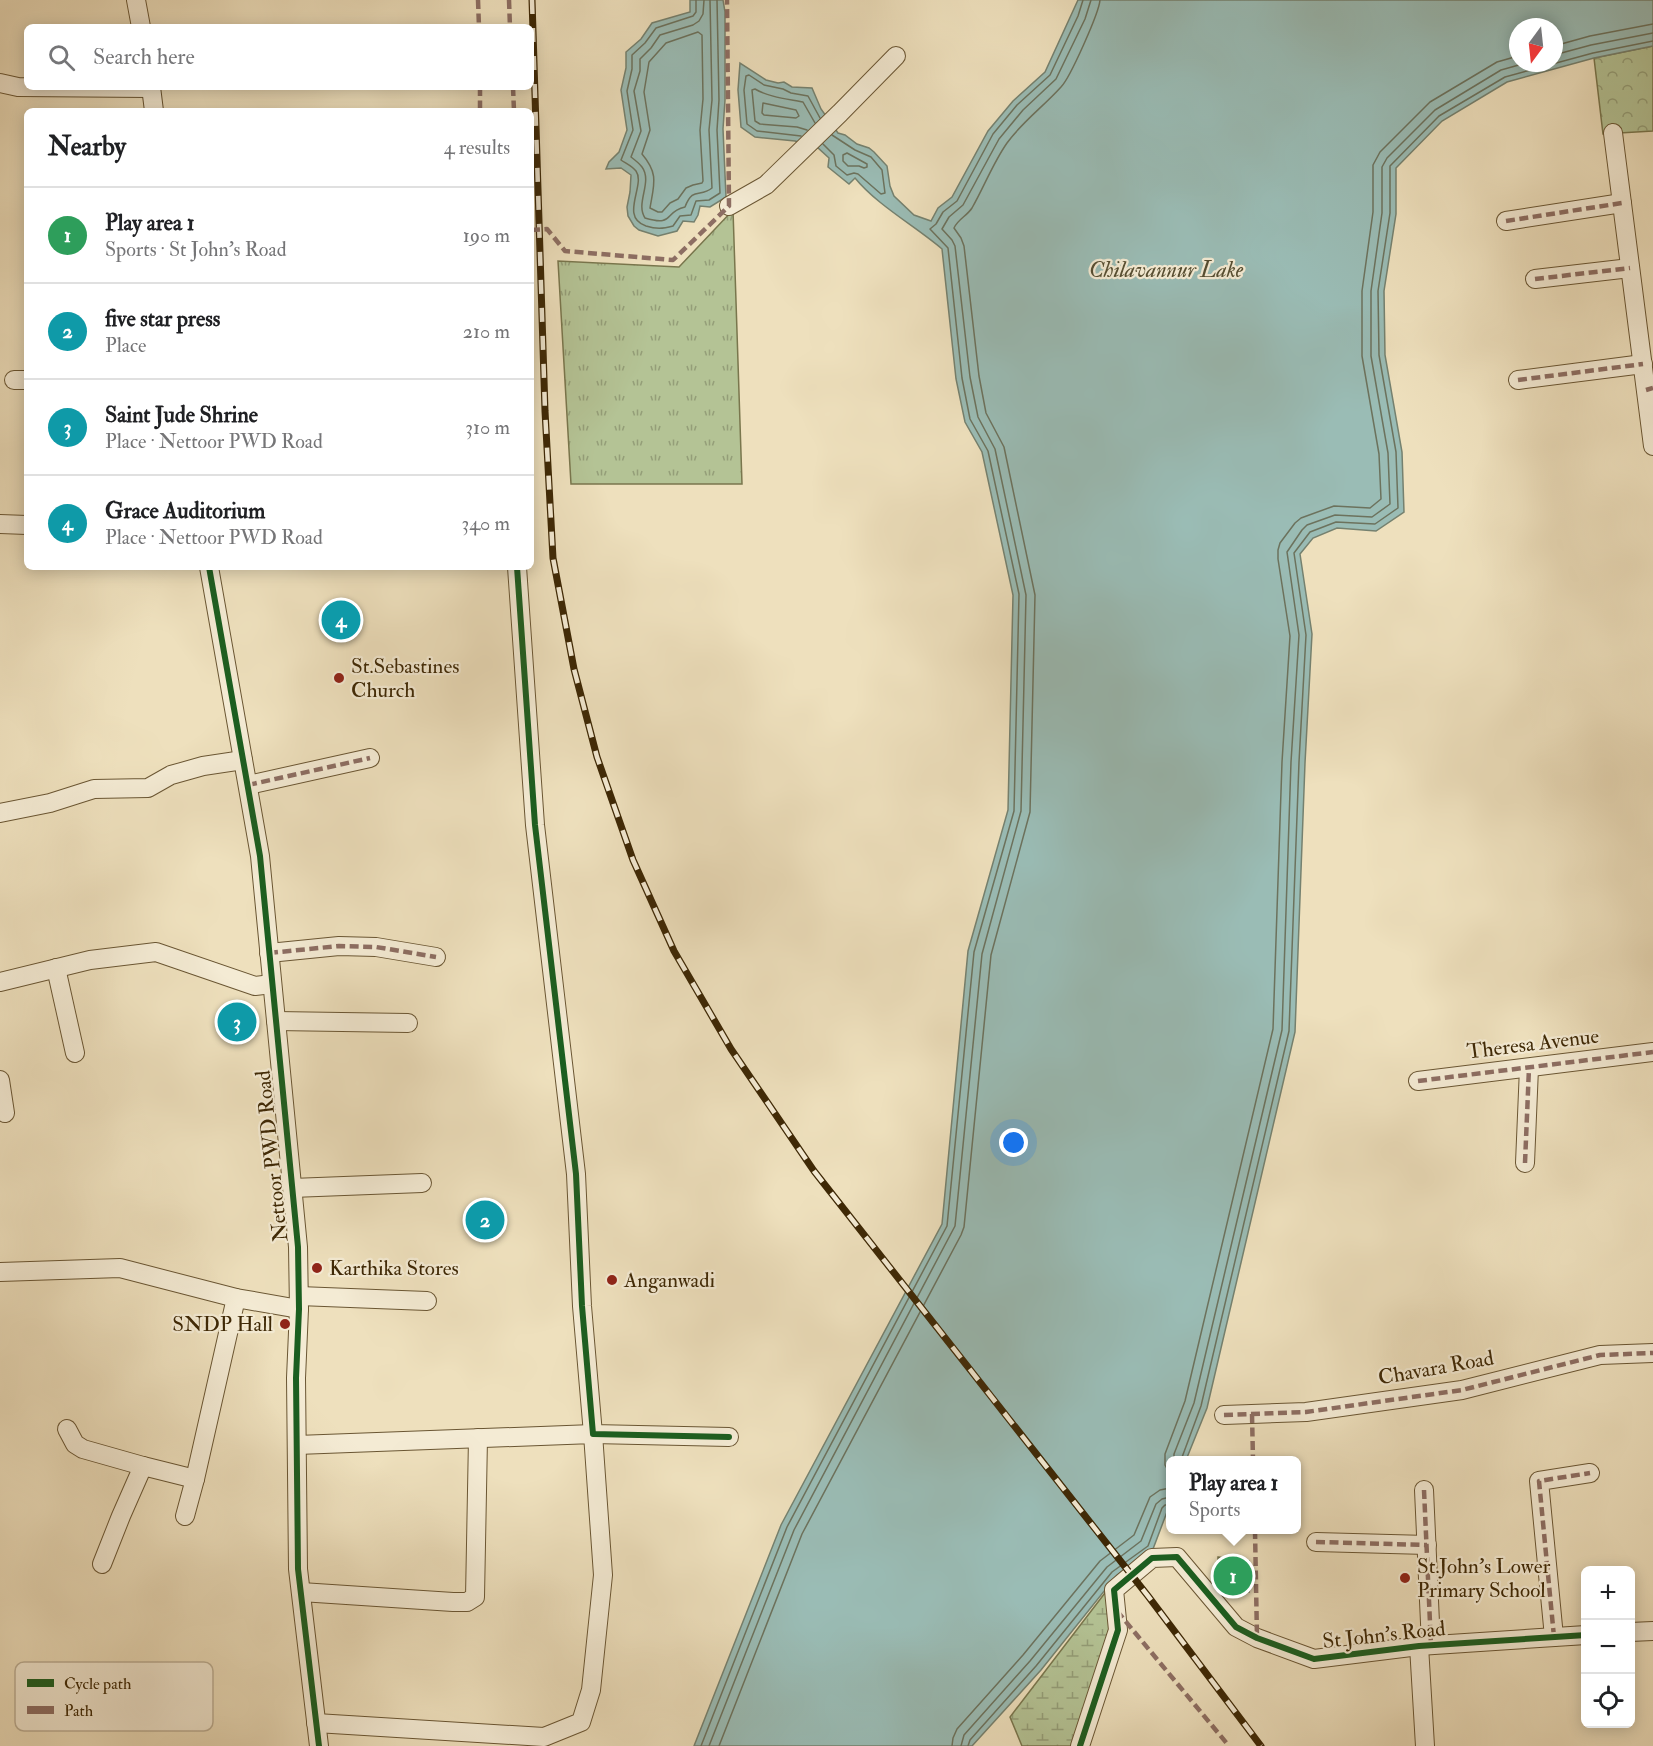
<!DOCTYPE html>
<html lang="en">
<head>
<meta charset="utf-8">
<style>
	body { margin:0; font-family:"IM FELL Double Pica",serif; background:#f6f6f6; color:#202124 }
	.controls { position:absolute; right:18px; bottom:18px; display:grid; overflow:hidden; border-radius:9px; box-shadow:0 3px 15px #0003 }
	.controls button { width:54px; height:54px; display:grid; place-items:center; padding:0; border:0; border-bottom:2px solid #e0e0e0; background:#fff; color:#202124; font:30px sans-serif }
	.compass { position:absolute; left:1509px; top:18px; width:54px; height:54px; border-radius:50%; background:#fff; box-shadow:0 3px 15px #0003; rotate:195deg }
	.you { position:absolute; left:1014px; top:1143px; width:21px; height:21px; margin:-15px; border:4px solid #fff; border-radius:50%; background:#1a73e8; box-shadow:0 0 0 9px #1a73e833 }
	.badge { display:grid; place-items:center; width:39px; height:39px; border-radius:50%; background:#8f2418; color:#fff; font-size:20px; font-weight:700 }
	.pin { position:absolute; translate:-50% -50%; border:3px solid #fff; box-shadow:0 2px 6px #0006 }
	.popup { position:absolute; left:1166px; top:1456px; width:135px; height:78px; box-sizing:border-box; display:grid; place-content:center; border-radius:9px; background:#fff; filter:drop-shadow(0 2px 4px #0005); font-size:20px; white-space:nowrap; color:#757577 }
	.popup b { font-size:22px; color:#202124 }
	.popup::after { content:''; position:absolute; left:50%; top:100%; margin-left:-12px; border:12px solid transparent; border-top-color:#fff }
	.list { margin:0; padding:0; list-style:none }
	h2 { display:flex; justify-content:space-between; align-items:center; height:78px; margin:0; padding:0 24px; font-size:26px }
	h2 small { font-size:20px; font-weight:400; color:#757577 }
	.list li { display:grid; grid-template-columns:39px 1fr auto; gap:18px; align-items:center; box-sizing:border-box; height:96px; padding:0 24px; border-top:2px solid #e0e0e0 }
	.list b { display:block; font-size:22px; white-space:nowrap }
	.list p { margin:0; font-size:20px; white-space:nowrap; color:#757577 }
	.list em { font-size:20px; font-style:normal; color:#757577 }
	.icon { flex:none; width:33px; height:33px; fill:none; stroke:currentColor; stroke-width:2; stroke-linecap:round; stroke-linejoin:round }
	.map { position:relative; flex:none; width:1653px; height:1746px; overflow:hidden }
	.search { position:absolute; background:#fff; box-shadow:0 3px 15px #0003; left:24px; top:24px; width:510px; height:66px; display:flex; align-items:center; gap:15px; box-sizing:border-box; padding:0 21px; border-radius:9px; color:#757577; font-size:22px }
	.panel { position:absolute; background:#fff; box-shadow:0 3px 15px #0003; left:24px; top:108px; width:510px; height:462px; border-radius:9px }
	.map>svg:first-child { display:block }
</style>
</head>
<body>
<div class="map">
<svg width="1653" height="1746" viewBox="0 0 1653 1746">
	<defs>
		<pattern id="grass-tufts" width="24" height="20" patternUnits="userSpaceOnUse" patternTransform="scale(1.5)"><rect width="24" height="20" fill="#b4c395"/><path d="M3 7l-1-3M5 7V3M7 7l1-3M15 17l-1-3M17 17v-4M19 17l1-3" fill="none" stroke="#949e78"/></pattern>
		<pattern id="wetland-marsh" width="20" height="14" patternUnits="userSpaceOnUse" patternTransform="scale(1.5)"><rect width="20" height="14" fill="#b4c395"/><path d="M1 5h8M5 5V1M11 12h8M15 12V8" fill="none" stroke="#949e78"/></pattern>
		<pattern id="park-crowns" width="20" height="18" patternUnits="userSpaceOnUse" patternTransform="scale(1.5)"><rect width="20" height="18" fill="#b4c395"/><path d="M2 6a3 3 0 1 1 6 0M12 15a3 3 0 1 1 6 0" fill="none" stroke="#949e78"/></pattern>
	</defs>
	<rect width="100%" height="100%" fill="#eee0bd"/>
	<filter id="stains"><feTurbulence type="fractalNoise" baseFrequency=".00333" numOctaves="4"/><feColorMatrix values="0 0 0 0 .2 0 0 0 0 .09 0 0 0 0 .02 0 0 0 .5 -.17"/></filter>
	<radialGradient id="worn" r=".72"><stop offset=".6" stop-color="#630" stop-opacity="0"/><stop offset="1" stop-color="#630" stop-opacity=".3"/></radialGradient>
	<path fill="url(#grass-tufts)" stroke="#79764d" stroke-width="1.5" d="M733,210l9,274h-171l-13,-223 121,6z"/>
	<path fill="url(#wetland-marsh)" stroke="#79764d" stroke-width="1.5" d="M1108,1589l1,40 -36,117h-51l-12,-29z"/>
	<path fill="url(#park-crowns)" stroke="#79764d" stroke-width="1.5" d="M1653,46v85l-50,3 -9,-76z"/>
	<path fill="#b4c395" stroke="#79764d" stroke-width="1.5" d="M1218,1557l31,4v31l-32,-1z"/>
	<g fill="#9abcb5" stroke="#75816f" stroke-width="1.5" fill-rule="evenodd">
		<path d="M690,0h33l2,12v88l-2,29 3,68 -16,10 -10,-1 -2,9 -4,7 -11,-1 -6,10 -19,5 -19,-6 -5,-4 -6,-10 -1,-9 3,-15 1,-17 -10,-7 -15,1 3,-7 10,-10 8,-22 -6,-40 5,-22v-16l15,-13 11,-16 38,-11z"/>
		<path d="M1078,0h575v46l-59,12 -87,24 -65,39 -46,47v46l-12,77 1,64 17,97 2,60 -28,19 -39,-3 -24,10 -13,16 12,80 -7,129 -10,269 -88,376 -21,52h-16v44l-17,45 -36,26 -76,95 -69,76h-278l87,-221 161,-301 26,-273 40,-141 5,-215 -31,-143 -17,-30 -9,-43 -14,-130c-27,-23 -65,-44 -87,-71l-6,6 -21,-17 1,-9 -11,-10 -23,-7 -40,-4 -14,-10 -3,-37 2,-27 26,17 12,3 6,-1 8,5 20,1 9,21 17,24 7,2 12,9 12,4 5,4 13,14 3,20 4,10 20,19 17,6 7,-13 14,-11 36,-66 25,-30 32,-29zM1518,27h36v36h-36z"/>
	</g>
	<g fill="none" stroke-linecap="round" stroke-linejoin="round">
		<g stroke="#6c725d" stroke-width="1.5">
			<path d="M696,0v12l-3,4 -37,12 -11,15 -13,12v14l-5,22 6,39 -12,30c4,3 11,6 15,11 10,14 -17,46 10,55 10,3 16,3 27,0l7,-10 11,-1 5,-14 13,-1 11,-7 -3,-63 2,-30 -2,-100"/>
			<path d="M704,0l-1,14 -4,7 -6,4 -33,10 -9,13 -11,11v12l-6,20 7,40 -10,26c4,3 8,6 11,10 11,15 -7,36 3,51 30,9 18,-6 40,-11 8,-21 15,-9 27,-19l-3,-58 3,-30 -2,-100"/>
			<path d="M698,32l4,3 1,64 -3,31 3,51 -1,2 -9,2 -7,3 -8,11 -8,4 -8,9h-4l-8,-4c4,-24 9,-34 -8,-54l8,-24 -6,-38 5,-30 17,-19z"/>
			<path d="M1554,46l36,-10 63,-12"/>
			<path d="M1554,55l37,-10 62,-12"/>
			<path d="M763,103l33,7 3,6 -3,2 -32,-3 -2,-2z"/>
			<path d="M807,130l-10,-3 -37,-3 -5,-3 -3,-31 3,-1c13,8 33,10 48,13l12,21"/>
			<path d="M801,136l-44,-5 -10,-7 -3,-34 2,-14 3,-1 15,10 19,4 8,4 17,3 12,22"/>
			<path d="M823,144l11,11 2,11 11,9 7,-2 4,1 23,20 4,-1 -3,-23 -11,-13 -16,-7 -23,-15"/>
			<path d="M847,153l20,11v3l-3,1 -5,-2h-11l-5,-5v-6z"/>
			<path d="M1174,1460v-6l20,-51 88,-373 9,-268 8,-127 -12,-83 15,-22 5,-5 28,-10 37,2 18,-13 -2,-51 -17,-97v-65l11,-78v-46l5,-9 48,-48 66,-40 25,-7"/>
			<path d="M1181,1460l20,-54 88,-375 10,-269 7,-127 -12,-82 16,-21 26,-10 39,2 23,-16 -2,-56 -17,-97 -1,-64 12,-78v-47l49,-50 66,-39 88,-24 60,-12"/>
			<path d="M1170,1474l-5,-9v-11l20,-53 88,-372 9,-267 8,-126 -12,-77v-9l2,-7 15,-20 6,-5 33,-12 36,2 11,-9 -2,-45 -17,-98v-65l11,-79v-47l7,-13 50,-50 67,-40 21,-6"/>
			<path d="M701,1746l86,-219 160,-301 27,-274 40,-141 5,-217 -31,-143 -18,-32 -8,-41 -14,-130 -18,-19 6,-5 7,-12 14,-11 36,-67 24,-29 33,-30 28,-59 5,-16"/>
			<path d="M709,1746l85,-216 161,-304 27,-272 39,-143 5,-216 -31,-146 -17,-32 -8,-40 -15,-131 -3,-6 -10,-11 7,-12 14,-12 36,-66 24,-29 33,-31 29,-60 6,-19"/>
			<path d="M719,1746l83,-212 159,-299 3,-8 27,-272 39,-143 5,-217 -31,-148 -18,-34 -7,-37 -15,-130 -3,-8 -7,-10c4,-9 13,-12 18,-20 12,-21 21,-45 35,-65 15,-21 36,-36 54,-56 9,-9 38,-74 39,-87"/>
			<path d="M952,1746l1,-8 4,-9 66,-74 77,-94 34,-26 16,-38 10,-7 10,-2"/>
			<path d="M961,1746l3,-11 66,-74 77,-94 34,-26 15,-37 6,-5 8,-2"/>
			<path d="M968,1746l2,-6 66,-74 76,-94 36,-26 14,-38 3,-3h5"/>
		</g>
		<defs>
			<g id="minor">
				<path d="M136,0l5,27"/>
				<path d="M0,83l18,4 133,1"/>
				<path d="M151,87l3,24"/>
				<path d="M1613,133l40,313"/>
				<path d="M729,206l37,-21 74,-72 56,-57"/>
				<path d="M1506,221l116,-18"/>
				<path d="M1535,279l95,-11"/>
				<path d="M14,380h13"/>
				<path d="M1518,380l125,-16"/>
				<path d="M0,524l27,1"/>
				<path d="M209,567l51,289 38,391 1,62 -3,69 2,191 21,177"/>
				<path d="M517,567l18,258 41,349 6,132 11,128 136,3"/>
				<path d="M248,785l122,-27"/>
				<path d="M0,813l50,-10 44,-14 54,-1 23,-13 32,-9 40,-6"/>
				<path d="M269,953l70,-7 37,1 60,10"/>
				<path d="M56,968l19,85"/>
				<path d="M0,982l90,-22 66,-8 99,34 17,-2"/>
				<path d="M276,1021l132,2"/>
				<path d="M0,1080l5,33"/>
				<path d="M1418,1081l235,-29"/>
				<path d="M1525,1163l4,-95"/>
				<path d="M292,1188l130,-5"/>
				<path d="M0,1272l120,-4 116,30"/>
				<path d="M299,1296l128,5"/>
				<path d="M1224,1415l82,-3 156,-22 138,-35 53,-2"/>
				<path d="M67,1429l8,15 8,5 60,17"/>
				<path d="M297,1445l296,-11 10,141 -12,115 -10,32 -37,15 -228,-14"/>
				<path d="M1424,1490l7,155"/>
				<path d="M185,1516l10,-37"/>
				<path d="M1316,1542l111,3"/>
				<path d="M102,1564l19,-48 22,-50 52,13 41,-181 63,11"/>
				<path d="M301,1592l152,10h14l8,-5 3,-159"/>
				<path d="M1630,1632l23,-1"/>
				<path d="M1554,1637l-15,-156 51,-8"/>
				<path d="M1419,1646l6,100"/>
				<path d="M1080,1746l38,-116 -4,-40 38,-32 25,-1 59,70 21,11 57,21 105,-13 167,-11"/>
			</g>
		</defs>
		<use href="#minor" stroke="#6a5633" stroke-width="20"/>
		<use href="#minor" stroke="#f4ebd4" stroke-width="18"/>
		<defs>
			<path id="rail" d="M532,0l13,411 8,147 21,111 23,88 36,103 41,91 57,98 83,122 334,425 113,150"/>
		</defs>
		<use href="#rail" stroke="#3e2805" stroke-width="7"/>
		<use href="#rail" stroke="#f4ebd4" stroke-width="4.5" stroke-dasharray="14" stroke-linecap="butt"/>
		<g stroke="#8d6e63" stroke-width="4.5" stroke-dasharray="9 4.5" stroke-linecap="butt">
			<path d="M478,0l1,27"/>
			<path d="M509,0l1,27"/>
			<path d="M480,87v24"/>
			<path d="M513,87l1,24"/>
			<path d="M1506,221l116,-18"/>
			<path d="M531,230l16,-1 18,22 108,9 56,-54 -2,-206"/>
			<path d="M1535,279l95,-11"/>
			<path d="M1518,380l125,-16"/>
			<path d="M1646,390l7,-2"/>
			<path d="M248,785l122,-27"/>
			<path d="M269,953l70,-7 37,1 60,10"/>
			<path d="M1418,1081l235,-29"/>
			<path d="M1525,1163l4,-95"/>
			<path d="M1252,1414l1,46"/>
			<path d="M1224,1415l82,-3 156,-22 138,-35 53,-2"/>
			<path d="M1424,1490l7,155"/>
			<path d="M1255,1530l2,108"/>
			<path d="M1316,1542l111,3"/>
			<path d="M1117,1611l112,135"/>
			<path d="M1554,1637l-15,-156 51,-8"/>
		</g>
		<defs>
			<g id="cycleway">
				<path d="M209,567l51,289 38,391 1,62 -3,69 2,191 21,177"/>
				<path d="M517,567l18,258 41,349 6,132 11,128 136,3"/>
				<path d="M1080,1746l38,-116 -4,-40 38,-32 25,-1 59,70 21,11 57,21 105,-13 167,-11"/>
			</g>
		</defs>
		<use href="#cycleway" stroke="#f4ebd4" stroke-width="10"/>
		<use href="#cycleway" stroke="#1b5e20" stroke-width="6"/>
	</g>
	<g fill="#8f2418" stroke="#f4ebd4" stroke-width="2">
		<circle cx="339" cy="678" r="6"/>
		<circle cx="317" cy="1268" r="6"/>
		<circle cx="612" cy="1280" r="6"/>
		<circle cx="285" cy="1324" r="6"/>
		<circle cx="1405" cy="1578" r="6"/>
	</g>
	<g text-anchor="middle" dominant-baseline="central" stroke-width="4.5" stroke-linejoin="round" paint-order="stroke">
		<g font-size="21" fill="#3e2805" stroke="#f4ebd4" text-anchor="start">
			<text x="351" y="666">St.Sebastines<tspan x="351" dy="24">Church</tspan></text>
			<text x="329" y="1268">Karthika Stores</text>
			<text x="624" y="1280">Anganwadi</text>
			<text x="273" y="1324" text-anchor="end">SNDP Hall</text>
			<text x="1417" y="1566">St.John's Lower<tspan x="1417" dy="24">Primary School</tspan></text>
		</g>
		<g font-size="21" fill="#3e2805" stroke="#f4ebd4">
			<text transform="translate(1533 1044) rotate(-7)">Theresa Avenue</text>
			<text transform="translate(272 1156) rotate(-96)">Nettoor PWD Road</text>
			<text transform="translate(1436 1368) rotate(-10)">Chavara Road</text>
			<text transform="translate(1384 1635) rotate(-6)">St John's Road</text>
		</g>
		<g font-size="22" font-style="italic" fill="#554d31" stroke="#f4ebd4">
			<text x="1166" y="270">Chilavannur Lake</text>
		</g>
	</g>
	<rect x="15" y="1662" width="198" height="69" rx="9" fill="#f4ebd4" stroke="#bdb096" stroke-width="1.5"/>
	<rect x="27" y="1679" width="27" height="8" fill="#1b5e20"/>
	<rect x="27" y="1706" width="27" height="8" fill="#8d6e63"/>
	<g font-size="16" fill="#3e2805">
		<text x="64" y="1689">Cycle path</text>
		<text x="64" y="1716">Path</text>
	</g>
	<rect width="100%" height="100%" filter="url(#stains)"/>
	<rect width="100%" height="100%" fill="url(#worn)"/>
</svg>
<div class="controls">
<button>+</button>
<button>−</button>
<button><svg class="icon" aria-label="locate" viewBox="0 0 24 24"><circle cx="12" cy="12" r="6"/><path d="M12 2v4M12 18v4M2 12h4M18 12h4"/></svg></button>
</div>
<svg class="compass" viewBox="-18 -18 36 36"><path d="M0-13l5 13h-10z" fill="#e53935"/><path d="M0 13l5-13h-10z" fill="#757577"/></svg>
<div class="you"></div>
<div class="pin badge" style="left:1233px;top:1576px;background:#2e9e5b">1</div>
<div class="popup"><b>Play area 1</b>Sports</div>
<div class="pin badge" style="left:485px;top:1220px;background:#0f9aa8">2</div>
<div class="pin badge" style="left:237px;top:1022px;background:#0f9aa8">3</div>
<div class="pin badge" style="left:341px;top:620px;background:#0f9aa8">4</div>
<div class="search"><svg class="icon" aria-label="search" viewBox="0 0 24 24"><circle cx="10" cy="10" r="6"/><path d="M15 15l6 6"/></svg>Search here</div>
<section class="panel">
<h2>Nearby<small>4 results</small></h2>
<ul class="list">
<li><span class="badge" style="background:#2e9e5b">1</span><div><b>Play area 1</b><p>Sports · St John's Road</p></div><em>190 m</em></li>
<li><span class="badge" style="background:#0f9aa8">2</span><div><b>five star press</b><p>Place</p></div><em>210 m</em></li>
<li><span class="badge" style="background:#0f9aa8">3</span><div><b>Saint Jude Shrine</b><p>Place · Nettoor PWD Road</p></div><em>310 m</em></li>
<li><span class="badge" style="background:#0f9aa8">4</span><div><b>Grace Auditorium</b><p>Place · Nettoor PWD Road</p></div><em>340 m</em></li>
</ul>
</section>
</div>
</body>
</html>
